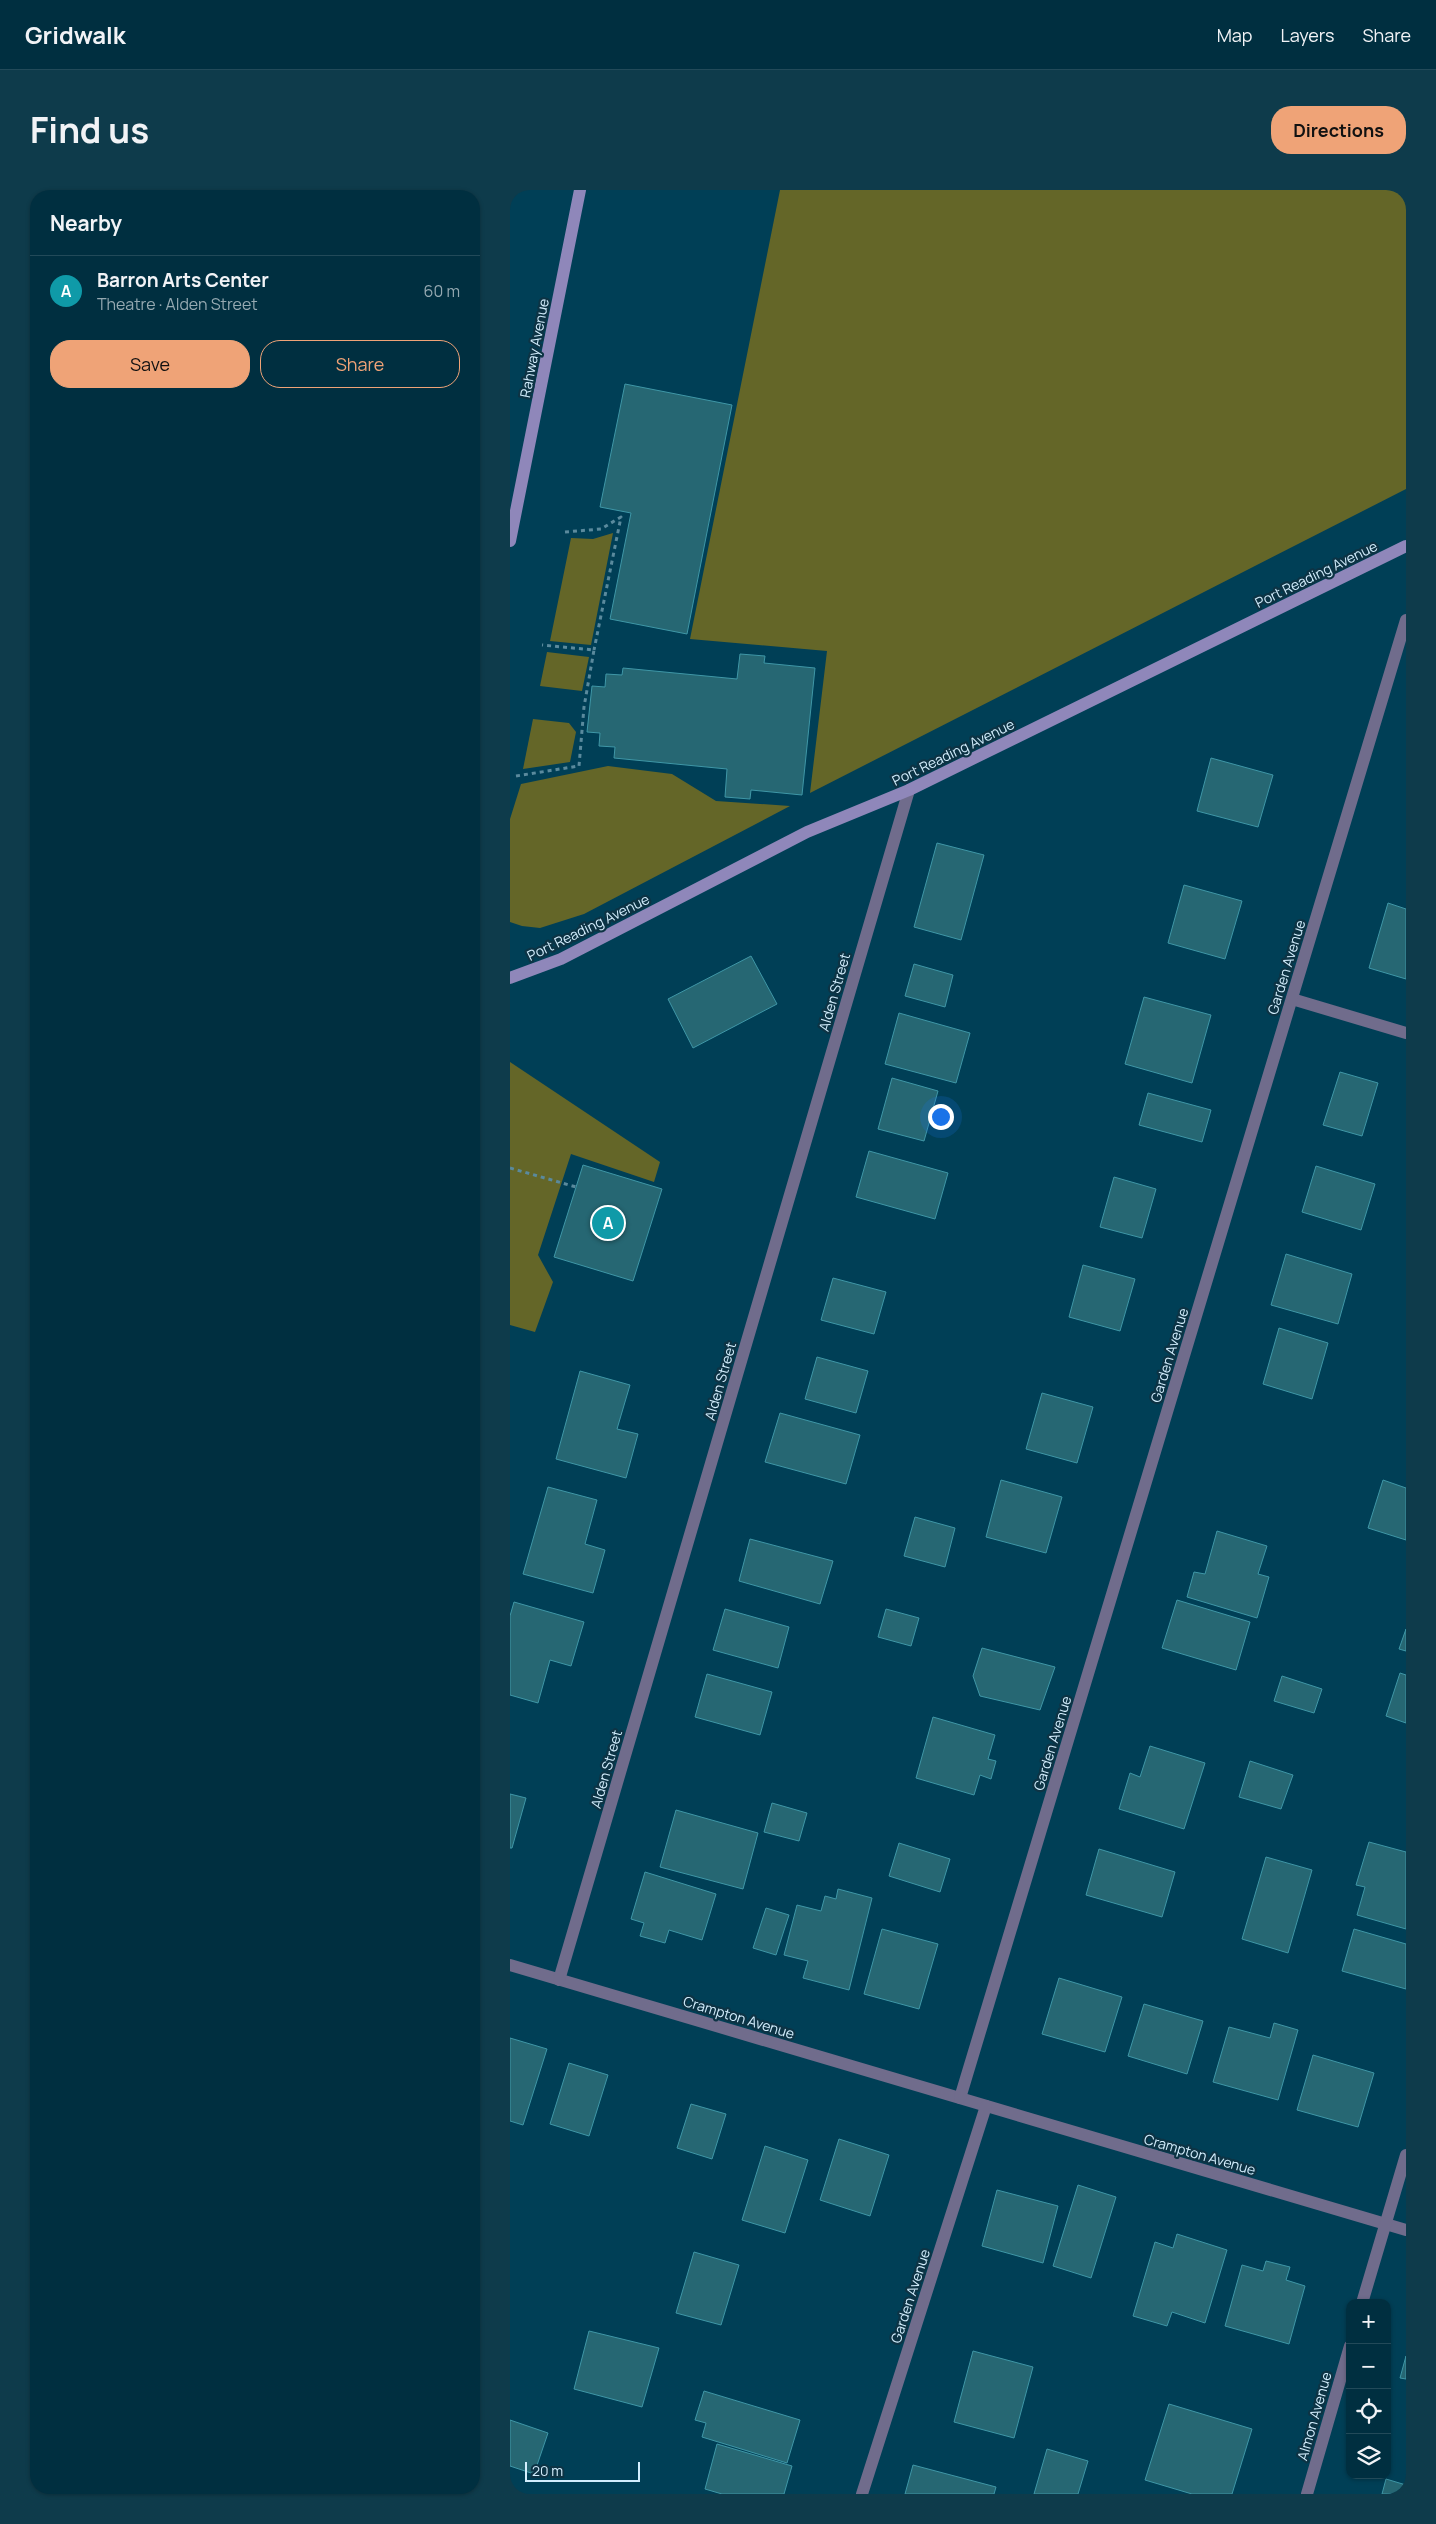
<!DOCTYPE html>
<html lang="en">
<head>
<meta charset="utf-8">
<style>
	body { margin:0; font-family:Manrope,sans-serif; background:#0e3b4b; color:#f1f3f6 }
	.controls { position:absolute; right:15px; bottom:15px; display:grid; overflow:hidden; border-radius:10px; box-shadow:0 1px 4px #0004 }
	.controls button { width:45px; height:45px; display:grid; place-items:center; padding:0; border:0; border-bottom:1px solid #224a59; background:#002f40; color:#f1f3f6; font:25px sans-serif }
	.scale { position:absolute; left:15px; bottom:12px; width:115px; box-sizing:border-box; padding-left:5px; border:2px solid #d3eefd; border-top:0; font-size:14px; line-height:18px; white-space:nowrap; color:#d3eefd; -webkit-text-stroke:4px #0d3344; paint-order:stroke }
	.you { position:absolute; left:430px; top:926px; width:18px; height:18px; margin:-12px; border:4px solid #fff; border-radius:50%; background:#1a73e8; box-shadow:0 0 0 8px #1a73e833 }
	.badge { display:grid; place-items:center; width:32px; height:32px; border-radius:50%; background:#efa377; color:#fff; font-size:16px; font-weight:700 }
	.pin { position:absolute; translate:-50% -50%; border:2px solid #fff; box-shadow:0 1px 5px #0006 }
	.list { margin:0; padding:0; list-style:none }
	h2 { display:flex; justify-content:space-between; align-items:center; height:65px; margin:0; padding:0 20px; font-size:21px }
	h2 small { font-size:16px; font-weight:400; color:#95a9b1 }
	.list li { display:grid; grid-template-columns:32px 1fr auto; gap:15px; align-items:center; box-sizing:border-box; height:70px; padding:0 20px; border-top:1px solid #224a59 }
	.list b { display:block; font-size:19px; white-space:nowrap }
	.list p { margin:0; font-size:16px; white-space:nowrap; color:#95a9b1 }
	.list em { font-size:16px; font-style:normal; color:#95a9b1 }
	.actions { display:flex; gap:10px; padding:15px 20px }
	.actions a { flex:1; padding:11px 0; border:1px solid #efa377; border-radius:20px; text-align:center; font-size:18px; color:#efa377 }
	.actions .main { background:#efa377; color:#111 }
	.icon { flex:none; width:28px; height:28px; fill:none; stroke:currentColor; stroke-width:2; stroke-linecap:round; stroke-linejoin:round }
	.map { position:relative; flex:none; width:896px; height:2304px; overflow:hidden; border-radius:20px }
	header { display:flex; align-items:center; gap:30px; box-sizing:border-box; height:70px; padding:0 25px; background:#002f40; border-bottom:1px solid #224a59 }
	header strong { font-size:24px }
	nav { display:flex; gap:28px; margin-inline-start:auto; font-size:18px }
	.intro { display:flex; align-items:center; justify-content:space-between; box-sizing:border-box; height:120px; padding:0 30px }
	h1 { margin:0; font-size:35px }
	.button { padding:12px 22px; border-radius:20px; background:#efa377; color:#111; font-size:18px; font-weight:700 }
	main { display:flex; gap:30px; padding:0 30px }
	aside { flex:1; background:#002f40; border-radius:20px; box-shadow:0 1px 4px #0004 }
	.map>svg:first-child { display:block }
</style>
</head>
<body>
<header>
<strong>Gridwalk</strong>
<nav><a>Map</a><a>Layers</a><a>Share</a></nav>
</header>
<div class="intro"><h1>Find us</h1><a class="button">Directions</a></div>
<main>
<aside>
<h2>Nearby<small></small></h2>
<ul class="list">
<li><span class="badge" style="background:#0f9aa8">A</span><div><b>Barron Arts Center</b><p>Theatre · Alden Street</p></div><em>60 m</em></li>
</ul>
<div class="actions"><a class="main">Save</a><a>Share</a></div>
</aside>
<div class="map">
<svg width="896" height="2304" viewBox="0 0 896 2304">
	<rect width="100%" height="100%" fill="#003f56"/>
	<g fill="#646628">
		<path d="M270,0h626v299l-596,304 17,-142 -137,-12z"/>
		<path d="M103,343l-22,112 -41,-4 21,-103 22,1z"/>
		<path d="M37,462l42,5 -7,34 -42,-5z"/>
		<path d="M23,529l36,4 7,9 -6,30 -47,7z"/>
		<path d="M98,576l64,8 44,27 74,5 -206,108 -44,14 -18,-2 -12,-4v-103l11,-35z"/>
		<path d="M0,872l150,100 -6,20 -83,-28 -33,101 15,27 -18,50 -25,-7z"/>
	</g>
	<g fill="#266773" stroke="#3f97a7">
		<path d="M115,194l107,21 -45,229 -77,-15 21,-106 -31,-6z"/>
		<path d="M230,464l25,2 -1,7 51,5 -13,127 -51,-5 -1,9 -25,-2 2,-28 -113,-11 1,-11 -16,-1 1,-13 -13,-1 5,-46 13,1 1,-13 16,1 1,-7 114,11z"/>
		<path d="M701,568l62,17 -15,52 -61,-16z"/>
		<path d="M427,653l47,12 -23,85 -47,-13z"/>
		<path d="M674,695l58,16 -17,58 -57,-16z"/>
		<path d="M878,713l18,6v70l-37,-11z"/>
		<path d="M241,766l26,48 -84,44 -25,-49z"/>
		<path d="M404,774l39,11 -8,32 -40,-11z"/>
		<path d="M634,807l67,18 -19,68 -67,-19z"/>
		<path d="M389,823l71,20 -14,50 -71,-19z"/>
		<path d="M830,882l38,11 -16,53 -39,-11z"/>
		<path d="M382,888l46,13 -14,50 -46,-12z"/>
		<path d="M638,903l63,17 -9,32 -63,-17z"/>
		<path d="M359,961l79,22 -13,46 -79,-22z"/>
		<path d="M73,975l79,24 -29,92 -79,-24z"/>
		<path d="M806,976l59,18 -14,46 -59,-18z"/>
		<path d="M604,987l42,12 -14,49 -42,-11z"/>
		<path d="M776,1064l66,20 -14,50 -67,-19z"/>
		<path d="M573,1075l52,14 -15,52 -51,-14z"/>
		<path d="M323,1088l53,14 -12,42 -53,-14z"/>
		<path d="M769,1138l49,15 -16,56 -49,-15z"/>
		<path d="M307,1167l51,14 -12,42 -51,-14z"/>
		<path d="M70,1181l50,14 -13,44 21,5 -12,44 -70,-19z"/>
		<path d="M532,1203l51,14 -16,56 -51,-14z"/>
		<path d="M270,1223l80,22 -14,49 -81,-22z"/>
		<path d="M491,1290l61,17 -16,56 -60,-16z"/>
		<path d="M873,1290l23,8v52l-38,-12z"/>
		<path d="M38,1297l49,13 -12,44 20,6 -12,43 -70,-19z"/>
		<path d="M405,1327l40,11 -10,39 -41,-11z"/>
		<path d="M707,1341l50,15 -9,28 11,3 -12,41 -70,-21 7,-25 11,2z"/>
		<path d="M240,1349l83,22 -13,43 -81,-23z"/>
		<path d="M667,1410l73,22 -14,48 -74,-22z"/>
		<path d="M4,1412l70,20 -13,44 -21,-6 -12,43 -28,-8v-79z"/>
		<path d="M215,1419l64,18 -11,41 -65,-18z"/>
		<path d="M376,1419l33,9 -8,28 -33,-9z"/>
		<path d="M896,1439v22l-7,-2z"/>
		<path d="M472,1458l73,19 -15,43 -60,-14 -7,-20z"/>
		<path d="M890,1483l6,2v48l-20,-7z"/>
		<path d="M197,1484l65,18 -12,43 -65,-18z"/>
		<path d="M772,1486l40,13 -8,24 -40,-12z"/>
		<path d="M423,1527l62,18 -7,24 8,2 -5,18 -11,-4 -6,20 -58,-17z"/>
		<path d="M640,1556l55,17 -21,66 -65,-20 11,-36 10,4z"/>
		<path d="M740,1571l43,14 -12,34 -42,-12z"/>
		<path d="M0,1604l16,4 -14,50h-2z"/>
		<path d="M262,1613l35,10 -8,28 -35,-9z"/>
		<path d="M166,1620l82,23 -15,56 -83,-22z"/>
		<path d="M859,1652l37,10v77l-49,-14 8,-28 -9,-2z"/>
		<path d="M389,1653l51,16 -10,33 -51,-16z"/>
		<path d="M589,1659l76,23 -13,45 -76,-22z"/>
		<path d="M756,1667l46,13 -24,83 -46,-14z"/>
		<path d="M135,1682l71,22 -14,46 -33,-10 -4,13 -25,-7 4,-13 -13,-4z"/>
		<path d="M328,1699l34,9 -23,92 -46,-12 5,-17 -24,-6 13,-50 24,6 4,-15 11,3z"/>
		<path d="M256,1718l23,7 -13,40 -23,-7z"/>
		<path d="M372,1739l56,15 -19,65 -55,-15z"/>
		<path d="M844,1739l52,15v45l-64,-18z"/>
		<path d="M549,1788l63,19 -17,55 -63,-18z"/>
		<path d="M634,1814l59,17 -16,53 -59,-18z"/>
		<path d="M764,1833l24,7 -20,70 -65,-18 16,-55 41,11z"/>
		<path d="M0,1848l37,11 -24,76 -13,-4z"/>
		<path d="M803,1865l61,18 -16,54 -61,-17z"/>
		<path d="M59,1873l39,12 -19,61 -39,-12z"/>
		<path d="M181,1914l35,10 -14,45 -35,-11z"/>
		<path d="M329,1949l50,16 -19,61 -50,-16z"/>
		<path d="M255,1956l43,14 -23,73 -43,-13z"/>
		<path d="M568,1995l38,12 -25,81 -38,-12z"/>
		<path d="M487,2000l61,16 -15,57 -61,-17z"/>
		<path d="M667,2044l50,16 -22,73 -33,-11 -5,14 -34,-10 22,-74 18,6z"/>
		<path d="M184,2062l45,13 -18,60 -45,-12z"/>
		<path d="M756,2071l24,6 -4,13 19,6 -16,58 -64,-18 17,-61 21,6z"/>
		<path d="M79,2141l70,17 -17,59 -68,-18z"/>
		<path d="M463,2161l60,16 -19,71 -60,-16z"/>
		<path d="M896,2166v23l-6,-1z"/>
		<path d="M194,2201l96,29 -13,43 -85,-26 4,-14 -11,-3z"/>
		<path d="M659,2214l83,25 -20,65h-40l-47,-14z"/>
		<path d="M0,2230l38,13 -14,41 -24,-8z"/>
		<path d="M207,2254l75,22 -8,28h-62l-17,-5z"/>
		<path d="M537,2259l41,12 -10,33h-44z"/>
		<path d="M403,2275l83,22 -2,7h-89z"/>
		<path d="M876,2289l20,6v9h-24z"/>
	</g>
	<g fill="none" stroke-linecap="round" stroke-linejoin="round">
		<g stroke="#5a8a9d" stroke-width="3" stroke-dasharray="4 4" stroke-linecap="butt">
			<path d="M55,342l36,-3 20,-12 -27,133"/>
			<path d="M6,586l63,-10 5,-59 10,-57 -52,-5"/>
			<path d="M0,978l66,19"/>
		</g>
		<g stroke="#706c8c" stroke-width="12">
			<path d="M782,809l114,34"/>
			<path d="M0,1775l896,265"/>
			<path d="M49,1790l350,-1190"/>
			<path d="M450,1908l446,-1478"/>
			<path d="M852,2113l44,-148"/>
			<path d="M352,2304l124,-388"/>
			<path d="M797,2304l43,-148"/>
		</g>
		<g stroke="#8f87ba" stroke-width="12">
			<path d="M0,351l70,-351"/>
			<path d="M0,788l51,-19 246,-127 102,-42 497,-244"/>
		</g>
	</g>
	<g text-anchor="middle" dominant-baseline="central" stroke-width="4.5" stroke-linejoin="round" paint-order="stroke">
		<g font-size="14" fill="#d3eefd" stroke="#0d3344">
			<text transform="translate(24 158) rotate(-79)">Rahway Avenue</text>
			<text transform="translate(806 384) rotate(-26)">Port Reading Avenue</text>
			<text transform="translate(443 562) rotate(-26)">Port Reading Avenue</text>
			<text transform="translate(78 737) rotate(-26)">Port Reading Avenue</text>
			<text transform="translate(776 777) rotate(-73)">Garden Avenue</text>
			<text transform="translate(324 802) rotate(-74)">Alden Street</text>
			<text transform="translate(659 1165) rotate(-73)">Garden Avenue</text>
			<text transform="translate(210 1191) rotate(-74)">Alden Street</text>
			<text transform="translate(542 1553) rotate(-73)">Garden Avenue</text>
			<text transform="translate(96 1579) rotate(-74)">Alden Street</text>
			<text transform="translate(229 1827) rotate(17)">Crampton Avenue</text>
			<text transform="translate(690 1964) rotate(16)">Crampton Avenue</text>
			<text transform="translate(400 2106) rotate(-72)">Garden Avenue</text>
			<text transform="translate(804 2226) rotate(-74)">Almon Avenue</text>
		</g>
	</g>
</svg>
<div class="controls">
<button>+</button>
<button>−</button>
<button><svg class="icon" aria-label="locate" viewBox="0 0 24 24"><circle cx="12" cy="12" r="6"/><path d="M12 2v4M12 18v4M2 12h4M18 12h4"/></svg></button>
<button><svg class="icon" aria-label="layers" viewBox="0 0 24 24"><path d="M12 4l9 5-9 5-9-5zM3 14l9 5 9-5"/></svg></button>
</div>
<div class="scale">20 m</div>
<div class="you"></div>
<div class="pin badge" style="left:98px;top:1033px;background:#0f9aa8">A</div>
</div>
</main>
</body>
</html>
